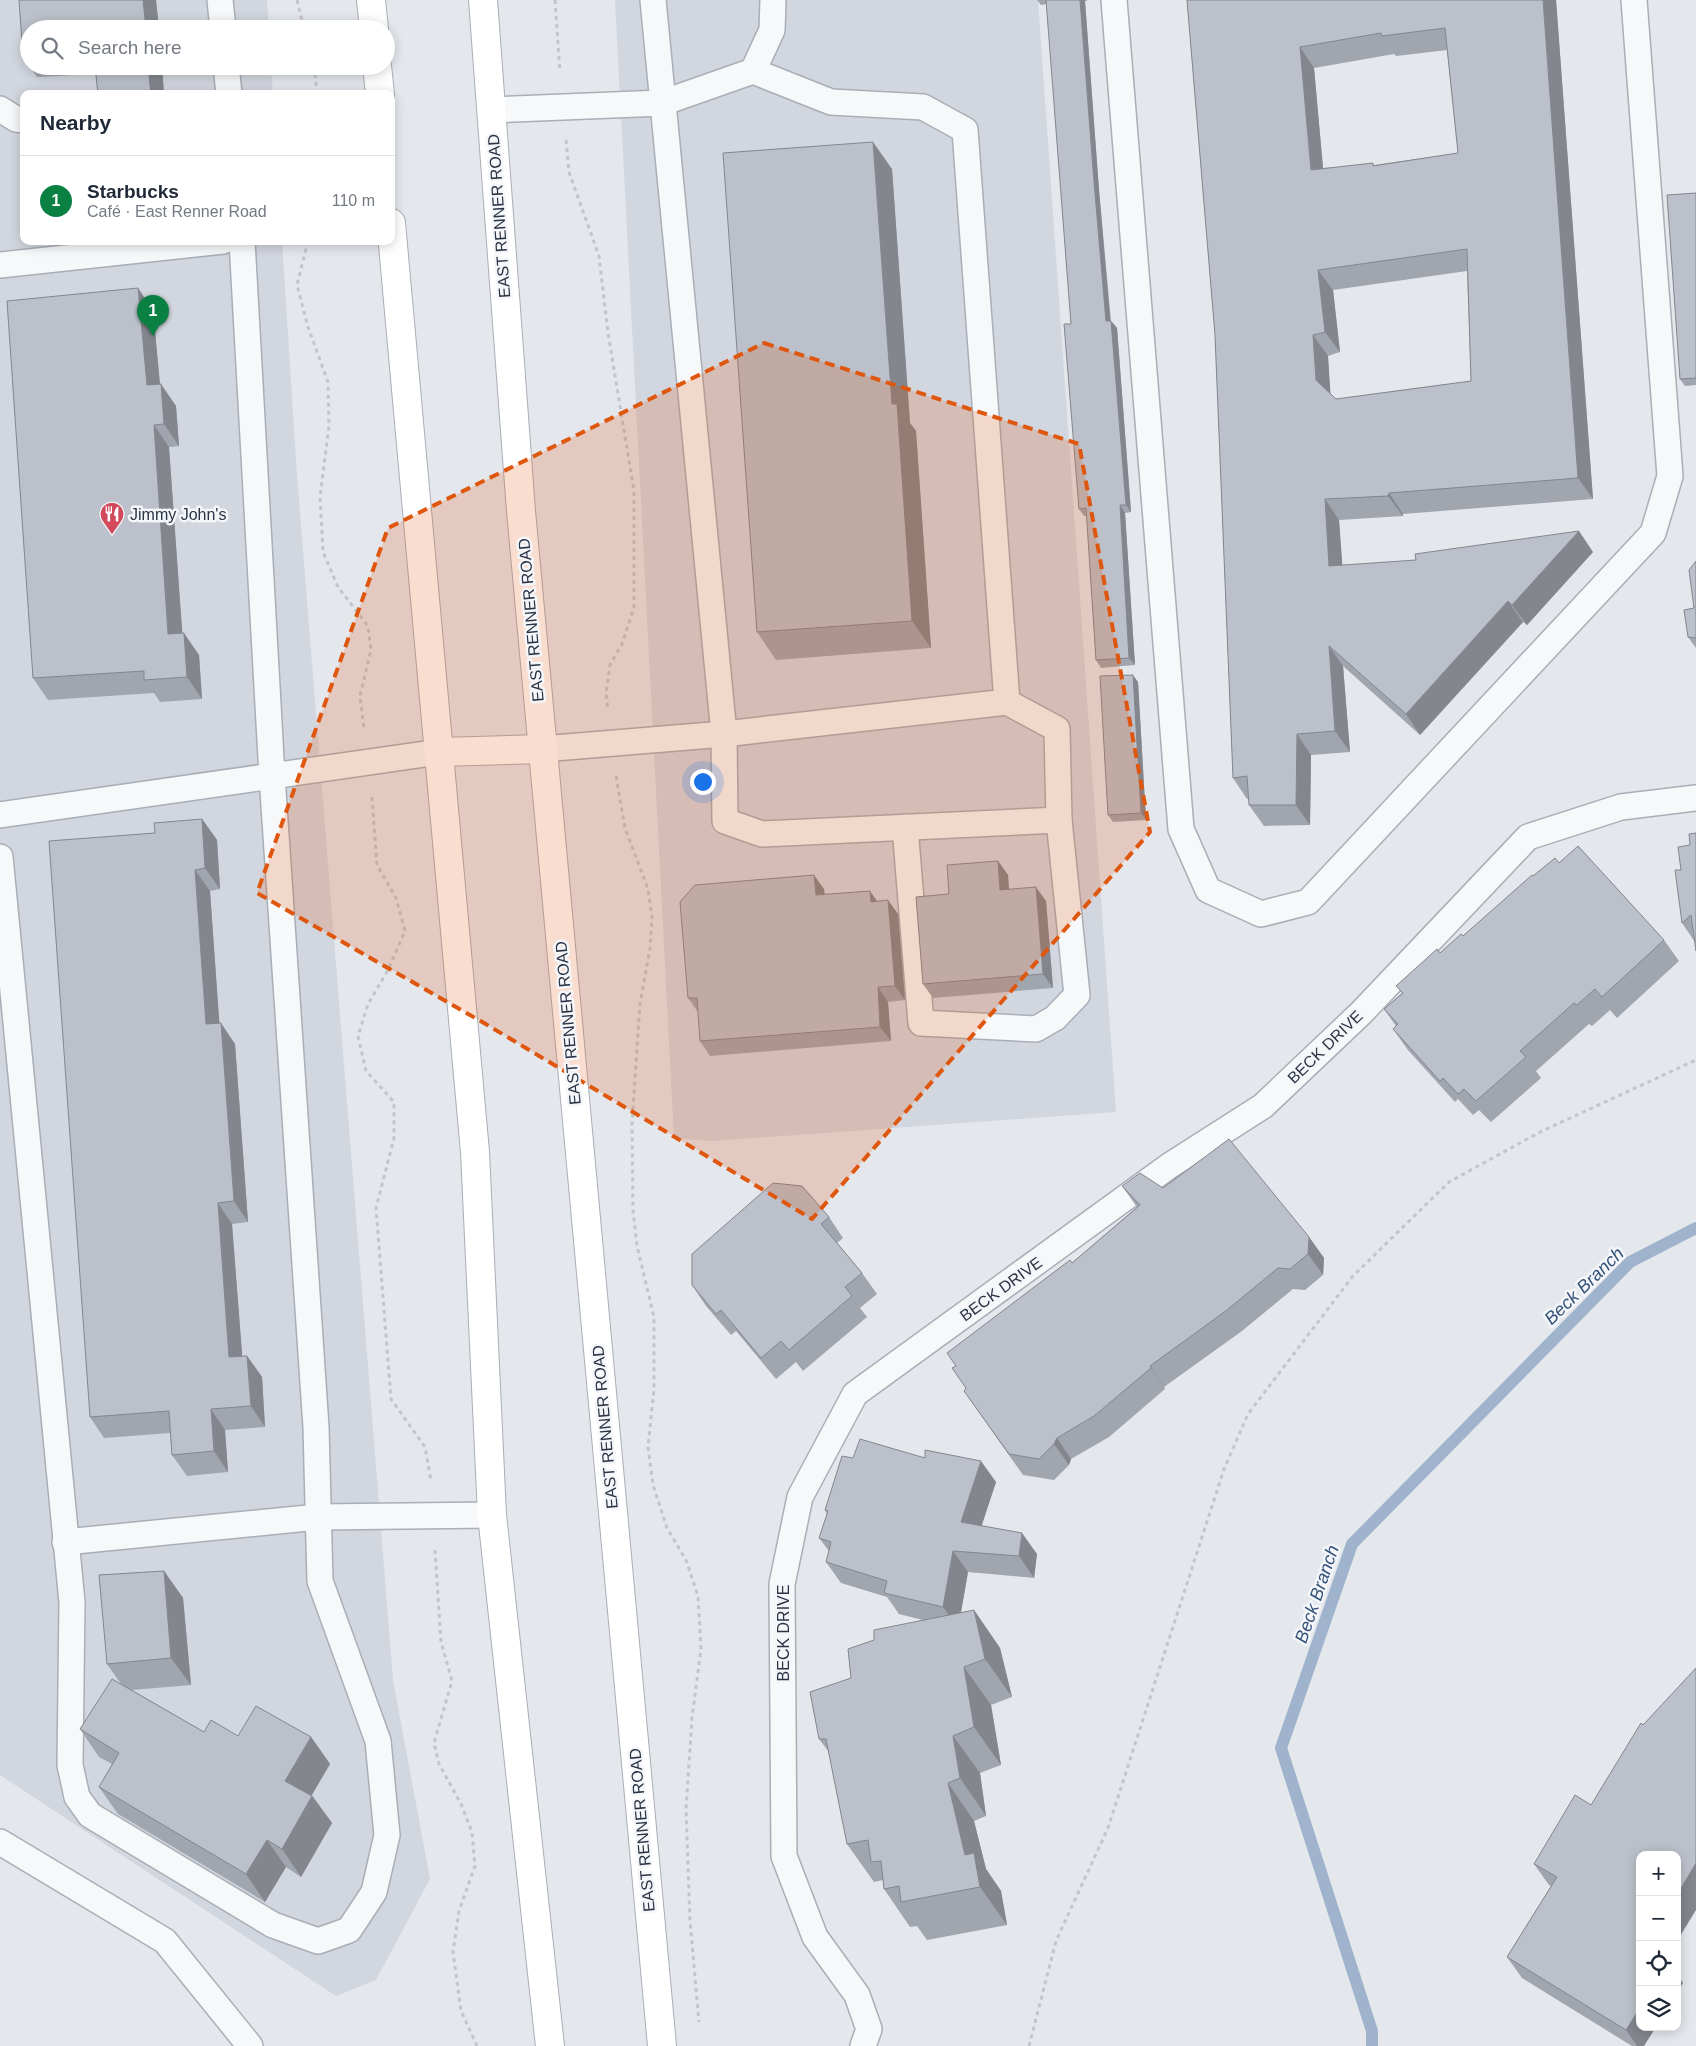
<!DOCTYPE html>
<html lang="en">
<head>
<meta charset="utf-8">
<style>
	body { margin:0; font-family:Arial,sans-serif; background:#f6f6f7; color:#1f2937 }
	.controls { position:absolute; right:15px; bottom:15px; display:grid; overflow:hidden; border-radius:10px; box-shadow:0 2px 12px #0003 }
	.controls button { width:45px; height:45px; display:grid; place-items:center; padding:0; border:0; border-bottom:1px solid #e0e1e3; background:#fff; color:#1f2937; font:25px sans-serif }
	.you { position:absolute; left:702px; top:781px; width:18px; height:18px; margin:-12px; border:4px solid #fff; border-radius:50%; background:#1a73e8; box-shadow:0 0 0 8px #1a73e833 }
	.badge { display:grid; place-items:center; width:32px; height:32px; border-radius:50%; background:#0b8043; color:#fff; font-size:16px; font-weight:700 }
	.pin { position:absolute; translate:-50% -41px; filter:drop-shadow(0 1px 2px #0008) }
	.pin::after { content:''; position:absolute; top:26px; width:18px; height:15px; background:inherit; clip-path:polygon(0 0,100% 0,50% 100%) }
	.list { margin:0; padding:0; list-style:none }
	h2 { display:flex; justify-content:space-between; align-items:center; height:65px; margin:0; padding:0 20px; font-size:21px }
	h2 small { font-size:16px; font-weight:400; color:#747a83 }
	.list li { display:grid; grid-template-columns:32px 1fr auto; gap:15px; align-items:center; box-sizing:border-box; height:90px; padding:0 20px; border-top:1px solid #e0e1e3 }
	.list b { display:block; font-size:19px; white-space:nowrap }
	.list p { margin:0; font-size:16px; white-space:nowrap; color:#747a83 }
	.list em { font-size:16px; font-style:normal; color:#747a83 }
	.icon { flex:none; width:28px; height:28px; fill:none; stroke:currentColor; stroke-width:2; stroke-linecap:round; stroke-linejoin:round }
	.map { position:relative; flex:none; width:1696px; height:2046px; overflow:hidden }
	.search { position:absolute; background:#fff; box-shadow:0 2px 12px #0003; left:20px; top:20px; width:375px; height:55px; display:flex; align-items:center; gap:12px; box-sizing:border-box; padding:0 18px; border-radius:28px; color:#747a83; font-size:19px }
	.panel { position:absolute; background:#fff; box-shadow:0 2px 12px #0003; left:20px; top:90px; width:375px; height:155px; border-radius:10px }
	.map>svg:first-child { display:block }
</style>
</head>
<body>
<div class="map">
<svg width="1696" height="2046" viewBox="0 0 1696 2046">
	<rect width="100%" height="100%" fill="#e4e7ec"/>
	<g fill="#d2d6de">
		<path d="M0,0h267l2,29h-240v37h242l2,28h-249v147h258l15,234 96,1205 37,199 -54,101 -40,16 -336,-221z"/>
		<path d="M615,0h423l78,1112 -404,29 -38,-3z"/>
	</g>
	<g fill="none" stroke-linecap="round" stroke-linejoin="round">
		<path stroke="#9fb4cc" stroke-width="12" d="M1372,2046v-15l-91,-283 71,-204 278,-282 66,-34"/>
		<defs>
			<g id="service">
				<path d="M220,0l3,29"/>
				<path d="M1114,0l67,829 27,61 53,24 47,-12 345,-369 17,-57 -36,-476"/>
				<path d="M226,66l3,28"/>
				<path d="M753,71l78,31 92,5 42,23 42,572 -283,32 1,87 37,13 297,-14 -2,-91 -50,-27"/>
				<path d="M0,109l16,10 8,1"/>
				<path d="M492,110l170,-7 91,-32 19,-41 1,-30"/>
				<path d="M0,265l223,-24"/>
				<path d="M542,749l182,-15 -71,-734"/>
				<path d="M0,815l439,-63"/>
				<path d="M905,827l16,196 115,6 19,-11 22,-23 -18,-175"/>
				<path d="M0,857l72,745 -2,163 7,32 13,18 183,110 45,16 31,-11 25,-38 13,-57 -9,-94 -58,-160 -4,-154 -44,-651 -30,-535"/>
				<path d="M65,1542l253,-25 174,-2"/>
				<path d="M0,1842l165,99 85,105"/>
				<path d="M863,2046l6,-17 -12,-34 -42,-58 -31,-81 -2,-272 18,-87 55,-103 314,-228 94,-60 98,-93 167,-176 93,-30 75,-9"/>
			</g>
			<g id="secondary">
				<path d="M371,0l3,29"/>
				<path d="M483,0l38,511 141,1535"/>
				<path d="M377,66l3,28"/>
				<path d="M391,223l84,929 17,363 58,531"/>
				<path d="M439,752l103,-3"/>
			</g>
		</defs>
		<use href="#service" stroke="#a9aeb7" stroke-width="28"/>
		<use href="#secondary" stroke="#a9aeb7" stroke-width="30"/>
		<g stroke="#c2c5cb" stroke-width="3" stroke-dasharray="4 4" stroke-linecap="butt">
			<path d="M297,0l7,29"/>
			<path d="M555,0l5,72"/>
			<path d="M314,66l3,28"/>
			<path d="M566,140l3,32 30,84 9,77 26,158v116l-12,37 -12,21 -4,28 2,17"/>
			<path d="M308,241l-11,44 11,42 20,55 1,44 -9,71 3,55 15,35 30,39 3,24 -11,46 4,33"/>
			<path d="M616,776l9,52 23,61 4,29 -2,31 -10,54 -8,121 1,86 4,36 17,71v72l-6,58 5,38 14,43 19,32 12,36 3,53 -9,69 -6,91 4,112 9,101"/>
			<path d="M372,797l5,68 19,33 9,33 -17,39 -20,34 -10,32 8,35 28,31v36l-18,70 15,191 34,48 6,34"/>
			<path d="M435,1550l6,92 11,39 -18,62 5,21 22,40 11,28 3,34 -16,45 -6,41 8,59 16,35"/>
			<path d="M1029,2046l27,-105 52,-113 116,-359 24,-55 105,-138 96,-94 91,-50 156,-72"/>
		</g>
		<use href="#service" stroke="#f7f8fa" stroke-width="25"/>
		<use href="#secondary" stroke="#fff" stroke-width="28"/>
	</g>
	<g fill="#a1a5ae" fill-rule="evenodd">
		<path d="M19,0h137l3,29h-130v35l-6,-8z"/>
		<path d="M1037,0h50v1h-2l14,189 12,131 6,7 14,184 -6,1 10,152 -34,3 -5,-8 -9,-144h-3l-5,-7 -8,-185 -24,-320 -6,1z"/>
		<path d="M1187,0h369l37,499 -190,15v2l-64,4 3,45 251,-13 -66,73 -4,-3 -103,113 -77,-69 7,86 -39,3 -1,70 -46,1 -15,-21v-7l-2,1 -14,-21 -18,-443zM1447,50l11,103 -84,12 -51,3 -9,-100 80,-14 2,2zM1467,271l4,110 -135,18 -6,-5 -2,-38 12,-4 -7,-62z"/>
		<path d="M30,66h132l2,28 -69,-20 -58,3z"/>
		<path d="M892,169l18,254 6,8 15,217 -155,12 -19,-28z"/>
		<path d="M1696,193v192l-11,1 -5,-7z"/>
		<path d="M153,310l7,74 16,22 3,40 -10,1 13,186 17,22 3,44 -42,3 -6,-9 -106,7 -15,-22z"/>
		<path d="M1696,561v87l-8,-11 6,-29z"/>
		<path d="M1138,682l8,138 -33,2 -5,-7z"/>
		<path d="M202,819l15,21 3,49 -10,2 9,132 16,21 13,178 -16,2 10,133 5,-1 15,21 3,50 -40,3 3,42 -41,4 -15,-21 -2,-22 -66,5 -14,-21 65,-584z"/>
		<path d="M1690,845l5,97 -13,-19 -1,-53z"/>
		<path d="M998,861l10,14 1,14 37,12 7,87 -120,10 -10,-14 26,-90z"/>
		<path d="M1559,863l105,77 15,21 -62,57 -7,-8 -18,16 -3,-2 -53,47 5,7 -50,44 -12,-12 -6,5 -15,-16 -3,3 -47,-52 -15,-21 3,-3 -12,-17 18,-16 -6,-7 67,-50 70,-60z"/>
		<path d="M824,889l1,6 45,-4 7,10 21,13 7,86 -17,2 3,39 -181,15 -10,-15 -2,-29 -10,-14z"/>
		<path d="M1122,1186l41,2 146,49 15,21 -1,17 -18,15 -12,-1 -51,42 -78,56 1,2 -56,48 -38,22 -2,6 -15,15 -31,-5 -59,-84 2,-3 106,-125 65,-56z"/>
		<path d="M829,1217l14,21 -6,5 25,30 15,21 -17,14 7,9 -64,54 -7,-9 -20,17 -40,-48 -5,4 -25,-29 -14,-21z"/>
		<path d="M996,1482l-15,44 56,28 -3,24 -66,-6 -7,41 13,-3 26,38 12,49 -21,8 10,60 -21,8 6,43 -12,5 12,48 15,22 6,34 -80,15 -10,-14 -7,1 -26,-38 -1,-9 -9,2 -27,-38 -18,-92 -10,-13 32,-61 23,-38 49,-20 -24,-6 -12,-17 -46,-14 -15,-21 3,-11 -10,-13 8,-24 -2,-4z"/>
		<path d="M164,1571l19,27 8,87 -59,5 72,42 34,4 73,1 19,27 -18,31 20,28 -31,54 -15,-10 -21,35 -147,-88 -19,-27 13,-23 -13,-7 -19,-28 41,-45 -14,-20z"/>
		<path d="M1677,1855l-33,191h-12l-110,-68 -15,-21 44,-71 -2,-1 -15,-21z"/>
	</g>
	<g fill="#83868d">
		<path d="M143,0h13l3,29h-13z"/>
		<path d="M1080,0h4l1,1 14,189 12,139 -5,-8 -12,-139z"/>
		<path d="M1543,0h13l37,499 -15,-21z"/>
		<path d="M1300,47l14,21 11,122 -14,-20z"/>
		<path d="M148,66h14l2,28h-13z"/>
		<path d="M873,142l19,27 18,254 6,8 15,217 -19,-27 -20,-217z"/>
		<path d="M1318,270l15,20 7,62 -15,-20z"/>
		<path d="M138,288l15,22 9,97 -15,-22z"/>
		<path d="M1111,321l6,7 14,184 -5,-7z"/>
		<path d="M1313,335l15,21 3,45 -15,-21z"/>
		<path d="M161,384l15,22 3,40 -15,-22z"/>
		<path d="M154,425l15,22 15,209 -16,-22z"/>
		<path d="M1389,493l14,21v2l-15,-20z"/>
		<path d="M1325,499l14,21 5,67 -15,-21z"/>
		<path d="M1120,505l5,8 10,152 -6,-7z"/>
		<path d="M1579,531l14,21 -66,73 -15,-20z"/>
		<path d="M1508,601l15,21 -103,113 -14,-21z"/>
		<path d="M184,633l15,22 3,44 -15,-22z"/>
		<path d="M1329,646l14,20 7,86 -15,-21z"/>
		<path d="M1133,675l5,7 8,138 -5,-7z"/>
		<path d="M1297,734l14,21 -1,70 -14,-20z"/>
		<path d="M202,819l15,21 3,49 -15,-21z"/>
		<path d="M998,861l10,14 2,30 -10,-15z"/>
		<path d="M195,870l15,21 11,154 -15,-21z"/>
		<path d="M814,875l10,14 2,21 -10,-15z"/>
		<path d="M1036,887l10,14 7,87 -10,-14z"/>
		<path d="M870,891l10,15 -9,-4z"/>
		<path d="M888,900l10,14 7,86 -10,-14z"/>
		<path d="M878,987l10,15 3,39 -11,-14z"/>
		<path d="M221,1023l14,21 13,178 -14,-21z"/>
		<path d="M218,1203l14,21 12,154 -15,-21z"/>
		<path d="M1309,1237l15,21 -1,17 -15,-21z"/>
		<path d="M247,1356l15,21 3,50 -14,-21z"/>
		<path d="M1150,1366l14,21 1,2 -14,-21z"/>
		<path d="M211,1409l14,21 3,42 -14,-21z"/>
		<path d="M1057,1438l14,21 -2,6 -15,-21z"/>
		<path d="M981,1461l15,21 -20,61 -15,-21z"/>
		<path d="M1022,1533l15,21 -3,24 -15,-22z"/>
		<path d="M953,1551l15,21 -10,56 -15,-21z"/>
		<path d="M164,1571l19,27 8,87 -20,-27z"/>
		<path d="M974,1610l26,38 12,49 -27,-38z"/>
		<path d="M964,1667l27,38 10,60 -27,-38z"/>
		<path d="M953,1736l27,37 6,43 -26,-38z"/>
		<path d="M311,1737l19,27 -26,44 -19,-27z"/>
		<path d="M948,1783l26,38 12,48 15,22 6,34 -27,-38 -15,-32z"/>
		<path d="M312,1796l20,27 -31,54 -19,-28z"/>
		<path d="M267,1840l19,27 -21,35 -19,-28z"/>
		<path d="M1696,1863v47l-19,31v-46z"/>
		<path d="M1677,1974l6,9 -6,10z"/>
		<path d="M1640,2008v19h16l-12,19h-7l-11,-16z"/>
	</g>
	<g fill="#bbc0ca" stroke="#83868d" fill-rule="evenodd">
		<path d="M19,0h124l3,29h-117v26l-6,1z"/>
		<path d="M1046,0h34l14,182 12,139h5l15,184h-6l9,153 -33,2 -10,-152 -7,1 -15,-185h7z"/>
		<path d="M1187,0h356l35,478 -189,15 -1,3 -63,3 4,67 87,-6 -1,-6 164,-23 -67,74 -4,-4 -102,113 -77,-68 6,85 -38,3 -1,71h-47l-2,-29 -14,2 -18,-443zM1445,28l13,125 -85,13v-3l-62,7 -11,-123 81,-14 1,3zM1467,249l4,132 -135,18 -20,-19 -3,-45 12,-3 -7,-62z"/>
		<path d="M95,66h53l3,28h-53z"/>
		<path d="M873,142l19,262h5l15,217 -155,11 -34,-479z"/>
		<path d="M1696,193v185l-16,1 -13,-184z"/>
		<path d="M138,288l9,97 14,-1 3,40 -10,1 14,209 16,-1 3,44 -43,3v-9l-111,7 -26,-377z"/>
		<path d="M1696,561v77l-8,-1 -4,-27 10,-2 -5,-38z"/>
		<path d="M1133,675l8,138 -33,2 -8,-139z"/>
		<path d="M202,819l3,49 -10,2 11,154 15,-1 13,178 -16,2 11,154 18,-1 4,50 -40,3 3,42 -42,4 -3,-44 -79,6 -41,-576 106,-8 -1,-10z"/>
		<path d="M1696,833v118l-5,-36 -9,8 -7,-53h6l-3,-23 12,-2 -1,-11z"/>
		<path d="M1578,846l86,94 -62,57 -7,-8 -18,16 -3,-2 -54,48 6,6 -50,44 -12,-12 -6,5 -15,-16 -3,3 -47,-52 5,-5 -14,-15 19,-16 -7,-7 41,-37 3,4 21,-19 2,2 69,-61 1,1 22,-18 4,5z"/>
		<path d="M998,861l2,29 36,-3 7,87 -120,10 -7,-87 33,-3 -2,-29z"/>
		<path d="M814,875l2,20 54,-4 1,11 17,-2 7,86 -17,1 2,40 -180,14 -3,-43h-9l-8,-96 15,-17z"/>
		<path d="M1229,1139l80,98 -1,17 -18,15 -12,-1 -51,42 -77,56 1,2 -57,48 -37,22 -3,6 -15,15 -30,-5 -45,-63 2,-3 -14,-20 4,-2 -9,-13 123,-93 2,3 68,-58 -18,-19 18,-13 23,15z"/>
		<path d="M773,1183l29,3 27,31 -8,7 41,49 -17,14 7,9 -63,54 -8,-9 -20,17 -40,-48 -5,4 -24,-29v-31z"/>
		<path d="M860,1439l65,19v-8l56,11 -20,61 61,11 -3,23 -66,-5 -10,56 -59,-14 3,-12 -61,-19 5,-20 -12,-4 9,-27 -3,-1 17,-54 11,2z"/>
		<path d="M164,1571l7,87 -64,6 -8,-89z"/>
		<path d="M974,1610l11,49 -21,8 10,60 -21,9 7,42 -12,5 17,72 9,-2 6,34 -79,15 -2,-16 -15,3 -3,-28 -10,1 -3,-22 -21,4 -21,-105h-7l-9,-47 41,-14 -3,-29 26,-9v-10z"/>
		<path d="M1696,1668v195l-19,32v-40h-37v153l-14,22 -119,-73 50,-80 -23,-13 41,-69 16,10 50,-82 2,2z"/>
		<path d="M112,1679l92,53 7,-12 27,16 18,-30 55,31 -26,44 27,15 -30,53 -15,-9 -21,34 -147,-87 20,-34 -39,-24z"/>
	</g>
	<path fill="#df570f" fill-opacity="0.2" stroke="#df570f" stroke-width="4" stroke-dasharray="10 6" stroke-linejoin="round" d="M764,343l315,101 71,388 -338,387 -328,-196 -227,-130 131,-365z"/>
	<defs>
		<symbol id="restaurant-pin" viewBox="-11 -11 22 30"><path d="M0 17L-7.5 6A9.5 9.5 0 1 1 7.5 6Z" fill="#d1495b" stroke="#f4f6f9"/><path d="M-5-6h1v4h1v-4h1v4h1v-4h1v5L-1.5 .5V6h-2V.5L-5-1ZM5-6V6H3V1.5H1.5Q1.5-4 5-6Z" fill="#fff"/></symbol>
	</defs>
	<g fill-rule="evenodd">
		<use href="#restaurant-pin" x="98" y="500" width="28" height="38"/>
	</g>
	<g text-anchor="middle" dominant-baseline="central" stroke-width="5" stroke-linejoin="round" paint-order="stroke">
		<g font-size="16" fill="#2b3445" stroke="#f4f6f9">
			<text transform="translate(499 216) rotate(-94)">EAST RENNER ROAD</text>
			<text transform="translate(531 620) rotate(-95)">EAST RENNER ROAD</text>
			<text transform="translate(568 1023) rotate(-95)">EAST RENNER ROAD</text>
			<text transform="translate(1325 1047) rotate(-44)">BECK DRIVE</text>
			<text transform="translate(1001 1289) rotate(-36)">BECK DRIVE</text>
			<text transform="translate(605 1427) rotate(-95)">EAST RENNER ROAD</text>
			<text transform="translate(783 1633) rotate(-90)">BECK DRIVE</text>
			<text transform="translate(642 1830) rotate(-95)">EAST RENNER ROAD</text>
		</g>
		<g font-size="16" fill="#2b3445" stroke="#f4f6f9" text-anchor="start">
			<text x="130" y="514">Jimmy John's</text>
		</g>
		<g font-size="18" font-style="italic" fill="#34527a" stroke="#f4f6f9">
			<text transform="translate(1584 1286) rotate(-44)">Beck Branch</text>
			<text transform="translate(1317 1594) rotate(-71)">Beck Branch</text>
		</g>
	</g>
</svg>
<div class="controls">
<button>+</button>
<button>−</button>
<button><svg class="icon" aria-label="locate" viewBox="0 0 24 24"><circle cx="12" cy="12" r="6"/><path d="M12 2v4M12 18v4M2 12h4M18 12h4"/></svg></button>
<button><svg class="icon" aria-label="layers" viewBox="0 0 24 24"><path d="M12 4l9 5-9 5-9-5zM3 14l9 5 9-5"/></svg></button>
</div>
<div class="you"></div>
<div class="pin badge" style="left:153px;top:336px">1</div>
<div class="search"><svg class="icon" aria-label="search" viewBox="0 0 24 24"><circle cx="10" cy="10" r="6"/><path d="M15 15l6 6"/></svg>Search here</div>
<section class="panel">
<h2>Nearby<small></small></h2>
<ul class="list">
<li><span class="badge">1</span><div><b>Starbucks</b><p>Café · East Renner Road</p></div><em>110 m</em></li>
</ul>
</section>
</div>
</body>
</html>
